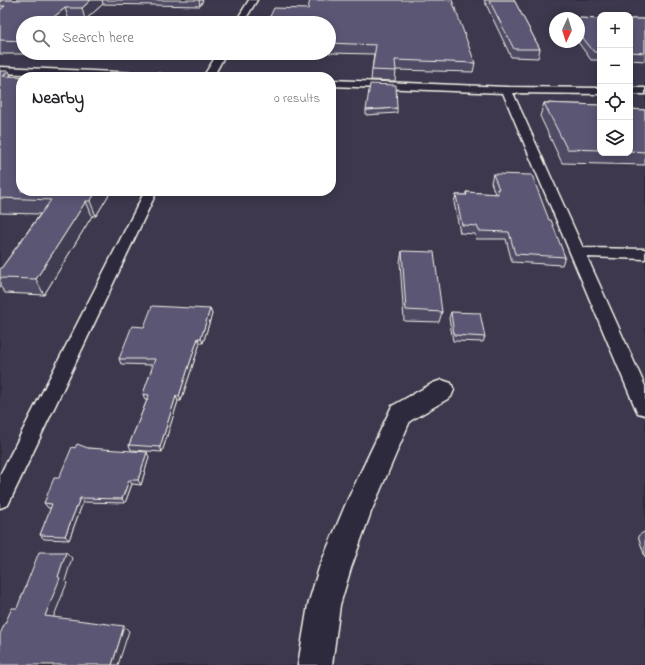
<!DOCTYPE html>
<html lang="en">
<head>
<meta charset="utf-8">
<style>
	body { margin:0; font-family:"Indie Flower",sans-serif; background:#f6f6f6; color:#202124 }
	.controls { position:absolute; right:12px; top:12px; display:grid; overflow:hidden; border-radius:8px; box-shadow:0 2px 10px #0003 }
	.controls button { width:36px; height:36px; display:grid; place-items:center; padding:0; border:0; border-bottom:1px solid #e0e0e0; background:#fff; color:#202124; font:20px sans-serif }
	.compass { position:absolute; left:549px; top:12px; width:36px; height:36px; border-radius:50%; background:#fff; box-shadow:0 2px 10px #0003; rotate:184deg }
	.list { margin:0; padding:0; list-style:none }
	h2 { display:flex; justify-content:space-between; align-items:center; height:52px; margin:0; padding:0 16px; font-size:17px }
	h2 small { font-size:13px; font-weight:400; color:#757577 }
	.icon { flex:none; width:22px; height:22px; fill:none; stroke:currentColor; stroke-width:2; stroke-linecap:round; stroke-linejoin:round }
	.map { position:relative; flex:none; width:645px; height:665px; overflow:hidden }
	.search { position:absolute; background:#fff; box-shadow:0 2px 10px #0003; left:16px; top:16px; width:320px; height:44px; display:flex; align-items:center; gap:10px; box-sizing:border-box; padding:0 14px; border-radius:22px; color:#757577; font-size:15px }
	.panel { position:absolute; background:#fff; box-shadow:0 2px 10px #0003; left:16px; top:72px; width:320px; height:124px; border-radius:16px }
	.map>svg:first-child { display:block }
</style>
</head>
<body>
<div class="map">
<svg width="645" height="665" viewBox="0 0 645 665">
	<rect width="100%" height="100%" fill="#2f2a3d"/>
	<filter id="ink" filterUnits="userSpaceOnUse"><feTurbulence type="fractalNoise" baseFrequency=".025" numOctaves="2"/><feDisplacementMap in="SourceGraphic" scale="8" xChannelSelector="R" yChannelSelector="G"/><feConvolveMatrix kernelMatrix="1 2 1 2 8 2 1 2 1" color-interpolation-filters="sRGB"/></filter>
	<g filter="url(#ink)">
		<path fill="#3c384e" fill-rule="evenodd" d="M0,0h645v665h-645zM600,15h30v138h-30zM555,18h24v24h-24zM23,23h306v30h-306zM21,77h310v114h-310z"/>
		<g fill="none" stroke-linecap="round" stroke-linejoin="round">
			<defs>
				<g id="service">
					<path d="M249,0h8l-14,23h-8z"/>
					<path d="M218,53h8l-13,24h-10z"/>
					<path d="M0,67l161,7 5,3h-69l-97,-4z"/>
					<path d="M331,80l176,7 93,1v6l-87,-1 70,155 62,1v10l-58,-2 58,129v29l-7,-2 -3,-6 -132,-314 -172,-7z"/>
					<rect x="630" y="88" width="15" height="6"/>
					<path d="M145,191h12l-149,314 -8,3v-33z"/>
				</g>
				<path id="minor" d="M442,380l9,3 3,7 -3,7 -41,24 -39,91 -20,56 -11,37 -8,60h-34l10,-60 11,-37 28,-67 45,-95 41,-23z"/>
			</defs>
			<use href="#service" stroke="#f4f1e8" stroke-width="3"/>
			<use href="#minor" stroke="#f4f1e8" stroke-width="3"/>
			<use href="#service" fill="#2f2a3d" fill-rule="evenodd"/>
			<use href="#minor" fill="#2f2a3d" fill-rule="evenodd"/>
		</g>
		<g fill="#4f4b65" stroke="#f4f1e8">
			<path d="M0,0h203l-3,6 -97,-2 -18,16h-16l-46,3v30h7l-2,1h-28z"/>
			<path d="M484,0h30l26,49 -2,9 -27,-1z"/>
			<path d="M579,18l21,1v41h-9l-13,-18h1z"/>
			<path d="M630,19h15v42l-15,-1z"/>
			<path d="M329,23l146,40 -2,9 -77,-2 -1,11 -24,-1 1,-10 2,-16 -45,-1z"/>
			<path d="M260,53h54l-1,2z"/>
			<path d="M0,71l21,120h90l-15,25h-4l-48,79 -39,-2 -5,-7v-16l40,-56 -40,-1z"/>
			<path d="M544,103l56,2v48h30v-44l15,1v55l-83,-2 -22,-47z"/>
			<path d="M397,108v5l-31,2v-5z"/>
			<path d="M493,174l56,46 16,37 -3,8 -50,-3 -6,-23h-30l-1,-5 -15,-1 -6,-31 2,-7h10v-3l29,2 -4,-12z"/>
			<path d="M402,251l40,61 -3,10 -35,-1 -4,-59z"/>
			<path d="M210,309l2,5 -9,29h-3l-19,58h-3l-16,51 -31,-2 -2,-5 18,-45h-2l-2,-6 11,-29 -33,-1 -2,-5 25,-32z"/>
			<path d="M451,312l34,25 -2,5 -30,-1 -4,-23z"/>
			<path d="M88,448l61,9 -8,28 -9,-1 -7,19 -42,-1 -14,38 -25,-1 -4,-4 11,-27h-3l-4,-5 15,-25z"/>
			<path d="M644,532h1v25l-7,-21z"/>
		</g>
		<g fill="#403d52" stroke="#f4f1e8">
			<path d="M91,0h11l1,4 -18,16 -3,-12z"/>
			<path d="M199,0h4l-3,6z"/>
			<path d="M65,8l4,12 -4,3h-19z"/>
			<path d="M9,71l5,14 -11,-9z"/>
			<path d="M97,191h14l-15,25 -6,-15z"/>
			<path d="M86,201l6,15 -48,79 -8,-16z"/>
			<path d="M210,309l2,5 -9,29 -2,-5z"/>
			<path d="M198,338l2,5 -19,58 -2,-5z"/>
			<path d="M176,396l2,5 -16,51 -2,-5z"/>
			<path d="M147,452l2,5 -8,28 -3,-5z"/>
			<path d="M129,480l3,4 -7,19 -3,-4z"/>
			<path d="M80,498l3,4 -14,38 -4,-4z"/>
			<path d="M66,552l6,6 -7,23 2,2 -15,38 -7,-5z"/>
			<path d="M124,626l5,5 -11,34h-6z"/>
		</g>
		<g fill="#5c5775" stroke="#f4f1e8">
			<path d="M2,0h89l-9,8h-17l-19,15h-23v18l-23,-1v-30l5,-4h-5v-4z"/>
			<path d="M310,0h142l23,63 -80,-3 1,11 -24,-1 4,-25 -47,-2v-20h-62l7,-15 34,1z"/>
			<path d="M489,0h25l26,49h-26z"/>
			<path d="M579,18l21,1v33h-6l-15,-19z"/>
			<path d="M630,19h15v34l-15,-1z"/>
			<path d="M0,71h9l-6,5 39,1h-21v114h76l-7,10h-4l-50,78 -36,-1v-8l51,-70 -51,-2z"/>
			<path d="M370,84l26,1 1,23 -31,2z"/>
			<path d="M544,103l56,2v45l-33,-1z"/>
			<path d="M630,109l15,1v42l-15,-1z"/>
			<path d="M493,174l39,1 17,45h2l14,37 -50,-3 -6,-22 -30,-1 -2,-5 -15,-1 -6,-30h11l-1,-3 32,2 -1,-5h2z"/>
			<path d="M402,251l32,1 8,60 -36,-2z"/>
			<path d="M152,306l58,3 -9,29h-3l-19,58h-3l-16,51 -31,-2 20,-50 -6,-1 12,-35h-36l13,-33 12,1z"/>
			<path d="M451,312l29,1 5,24 -31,-2z"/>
			<path d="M77,444l11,4 59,4 -9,28h-9l-7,19 -42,-1 -15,38 -25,-1 12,-31 -8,-1 10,-25h5l13,-31 3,1z"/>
			<path d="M39,552h27l-8,25 2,1 -15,38 79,10 -12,39h-112v-31l12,-26h5z"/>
		</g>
	</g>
</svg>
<div class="controls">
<button>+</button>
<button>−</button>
<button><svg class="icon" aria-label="locate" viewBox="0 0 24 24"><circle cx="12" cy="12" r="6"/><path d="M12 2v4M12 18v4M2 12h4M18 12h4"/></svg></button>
<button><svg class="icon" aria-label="layers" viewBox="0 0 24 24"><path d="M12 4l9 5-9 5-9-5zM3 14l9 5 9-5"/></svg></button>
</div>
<svg class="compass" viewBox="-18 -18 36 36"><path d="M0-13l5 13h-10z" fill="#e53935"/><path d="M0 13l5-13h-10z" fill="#757577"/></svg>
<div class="search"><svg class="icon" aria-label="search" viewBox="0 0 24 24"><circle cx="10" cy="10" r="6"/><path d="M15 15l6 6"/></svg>Search here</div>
<section class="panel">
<h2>Nearby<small>0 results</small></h2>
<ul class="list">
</ul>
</section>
</div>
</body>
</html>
